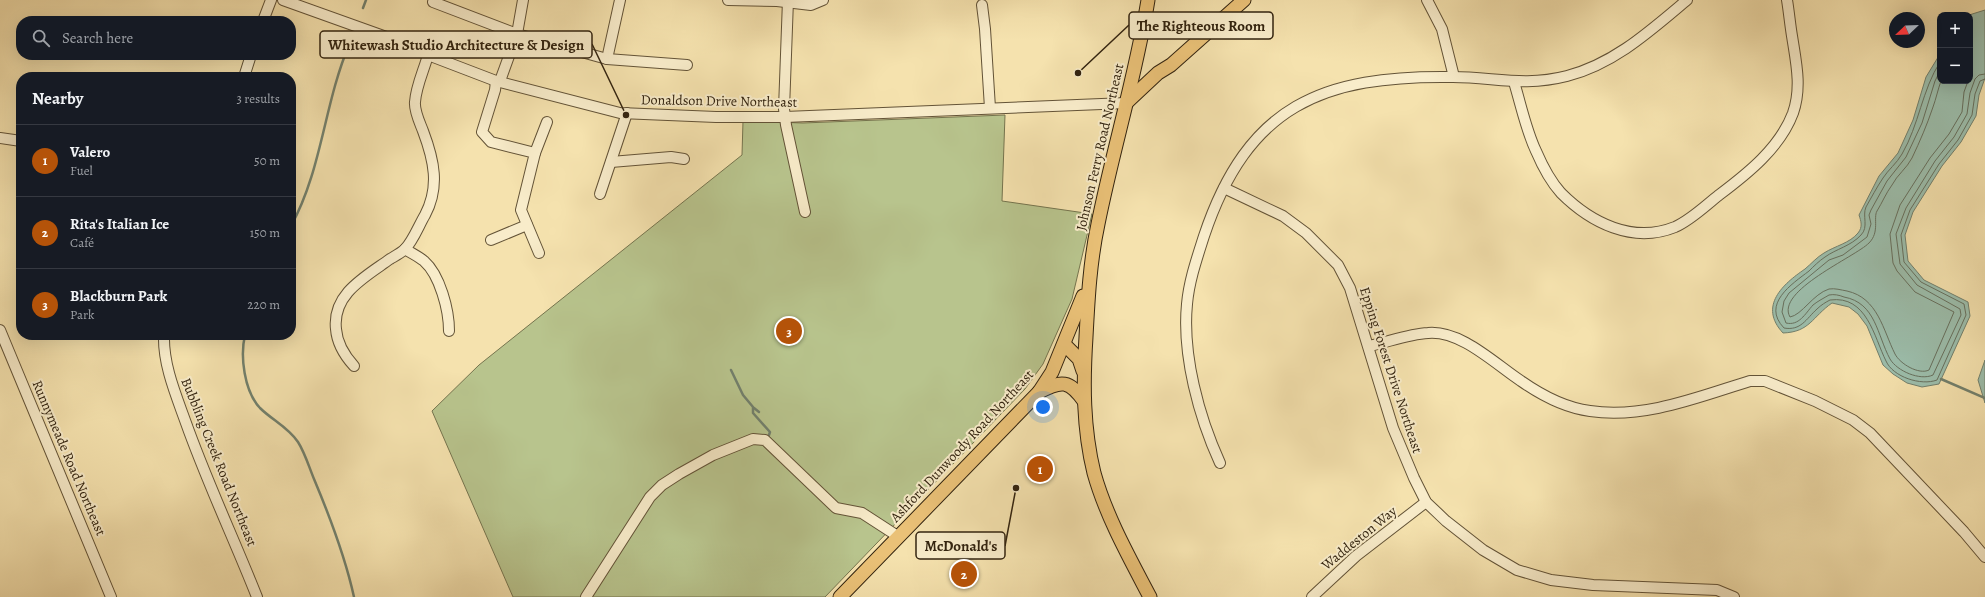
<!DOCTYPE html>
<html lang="en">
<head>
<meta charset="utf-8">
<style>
	body { margin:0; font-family:Alegreya,serif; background:#242831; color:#f1f3f6 }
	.controls { position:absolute; right:12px; top:12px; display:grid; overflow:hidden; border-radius:8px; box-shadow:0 4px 16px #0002 }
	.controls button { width:36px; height:36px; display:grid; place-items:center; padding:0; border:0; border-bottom:1px solid #363941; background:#171b24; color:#f1f3f6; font:20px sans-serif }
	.compass { position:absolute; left:1889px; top:12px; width:36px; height:36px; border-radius:50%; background:#171b24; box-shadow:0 4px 16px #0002; rotate:247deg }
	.you { position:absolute; left:1043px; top:407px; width:14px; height:14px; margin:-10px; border:3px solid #fff; border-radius:50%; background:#1a73e8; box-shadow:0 0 0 6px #1a73e833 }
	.badge { display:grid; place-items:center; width:26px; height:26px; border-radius:50%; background:#b45309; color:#fff; font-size:13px; font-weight:700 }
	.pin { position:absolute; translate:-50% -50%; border:2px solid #fff; box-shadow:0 1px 4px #0006 }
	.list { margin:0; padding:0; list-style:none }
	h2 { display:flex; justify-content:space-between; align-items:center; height:52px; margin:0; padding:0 16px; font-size:17px }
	h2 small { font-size:13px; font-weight:400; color:#9ea1a6 }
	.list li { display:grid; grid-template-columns:26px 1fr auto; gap:12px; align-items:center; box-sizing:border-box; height:72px; padding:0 16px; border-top:1px solid #363941 }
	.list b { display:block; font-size:15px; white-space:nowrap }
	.list p { margin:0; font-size:13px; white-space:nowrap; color:#9ea1a6 }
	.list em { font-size:13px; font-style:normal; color:#9ea1a6 }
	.icon { flex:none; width:22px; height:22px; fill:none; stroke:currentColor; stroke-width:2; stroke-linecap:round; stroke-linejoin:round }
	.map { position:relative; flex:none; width:1985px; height:597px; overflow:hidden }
	.search { position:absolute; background:#171b24; box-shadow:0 4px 16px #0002; left:16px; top:16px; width:280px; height:44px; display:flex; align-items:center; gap:10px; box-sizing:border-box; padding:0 14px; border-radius:16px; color:#9ea1a6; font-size:15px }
	.panel { position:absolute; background:#171b24; box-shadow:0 4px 16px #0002; left:16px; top:72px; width:280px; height:268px; border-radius:16px }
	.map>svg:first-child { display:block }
</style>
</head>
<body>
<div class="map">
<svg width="1985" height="597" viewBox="0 0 1985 597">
	<rect width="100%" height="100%" fill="#f5e2ae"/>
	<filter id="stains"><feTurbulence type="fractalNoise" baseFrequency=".005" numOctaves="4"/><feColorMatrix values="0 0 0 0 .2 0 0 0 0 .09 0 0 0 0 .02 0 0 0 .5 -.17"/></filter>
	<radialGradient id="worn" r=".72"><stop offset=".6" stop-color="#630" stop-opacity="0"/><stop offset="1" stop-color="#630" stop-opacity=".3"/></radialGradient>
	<path fill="#b8c48d" stroke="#75744e" d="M1005,115l-3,86 90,13 -20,85 -29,65 -18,25 -200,208h-312l-81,-186 47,-46 263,-210 1,-34 60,2z"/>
	<g fill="#9cbeac" stroke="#72806d">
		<path d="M1985,10v68l-6,17 -3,21 -15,26 -19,24 -29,46 -8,23 3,26 16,19 44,22 2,14 -31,68 -17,3 -15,-4 -14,-9 -10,-9 -16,-39 -9,-12 -9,-7 -17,-4c-20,14 -22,29 -49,30 -25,-27 0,-49 22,-64 6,-5 12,-12 19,-16 11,-7 26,-10 34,-20 5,-6 3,-12 1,-18l20,-39 19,-23 15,-33 13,-43 14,-23v27h30l-1,-66z"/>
		<path d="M1985,360v43l-7,-23z"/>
	</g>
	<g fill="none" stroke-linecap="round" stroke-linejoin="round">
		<g stroke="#67705e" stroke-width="1">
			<path d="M1940,62c-18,28 -21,63 -38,92 -5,9 -14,16 -19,24 -6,9 -12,20 -17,29 -4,9 3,20 -5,28 -10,11 -25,14 -36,22 -6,4 -11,9 -16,14 -17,13 -48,33 -25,57 17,3 22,-9 33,-19 4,-4 9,-7 13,-9 37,-5 44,37 56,61 7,16 35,25 51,19l29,-65 -2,-11 -43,-22 -17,-20 -3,-27 9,-25 29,-46 19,-24 14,-25 3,-21 5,-13 5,-2"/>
			<path d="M1940,71l-5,10 -13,42 -16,34 -19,24 -16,29 -2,5 2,9 -4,13 -24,18 -14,5 -40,33 -5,8 -2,11 4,11c13,3 19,-9 27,-18 5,-4 11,-7 16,-10 5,-1 10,0 15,2 32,6 33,38 46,62 7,12 30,22 43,16l28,-60 -1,-6 -43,-24 -17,-21 -4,-30 10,-26 29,-47 19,-24 13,-23 3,-21 5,-14 4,-4 6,-1"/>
			<path d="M1941,81c-3,8 -5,18 -8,26 -6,18 -13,34 -21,51 -5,10 -15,17 -20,27 -6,8 -10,18 -15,26 -4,7 3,21 -8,32 -14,14 -94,48 -79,74 12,-2 23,-23 39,-28 6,-1 12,1 18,2 31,7 36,39 48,63 5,10 24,21 34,16l25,-58 -39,-20 -18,-21 -4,-8 -3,-29 10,-29 30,-47 19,-24 13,-22 2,-20 4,-11"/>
		</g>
		<g stroke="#72806d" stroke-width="2.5">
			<path d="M363,8l3,-8"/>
			<path d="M291,226c31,-56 33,-122 58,-181"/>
			<path d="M245,335c-5,21 -1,56 15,73 12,12 28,19 38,34 7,11 11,25 16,37 16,38 31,77 40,118"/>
			<path d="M731,370l12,25 10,12v6l17,19 -1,3"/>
			<path d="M1941,379l44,19"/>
			<path d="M754,408l5,4"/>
		</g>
		<defs>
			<g id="minor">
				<path d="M283,0l106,38 39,17 68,26 124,32 96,4h69l341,-14"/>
				<path d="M728,0l49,1 34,4 12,-5"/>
				<path d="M788,0l-4,109 2,16 19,87"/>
				<path d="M1427,0l15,29 12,48"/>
				<path d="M433,2l84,32 90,25 80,6"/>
				<path d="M982,5l3,24 5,79"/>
				<path d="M263,21l8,-21"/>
				<path d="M607,59l13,-59"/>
				<path d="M244,77l7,-22"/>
				<path d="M496,81l-1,9 -13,42 9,10 44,11 -14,57 18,43"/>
				<path d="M500,81l17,-47 6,-34"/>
				<path d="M1514,82c7,23 12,48 22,69 6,14 15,31 25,42 30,30 72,51 114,34 16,-7 30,-21 44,-32 28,-21 61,-47 74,-82 9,-26 3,-51 -1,-77 -2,-12 -3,-24 -5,-36"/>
				<path d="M0,138l21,3"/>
				<path d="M535,153l12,-31"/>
				<path d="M611,162l60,-5 13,2"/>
				<path d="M1224,188l59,28 23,17 32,32 12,23 43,140 21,50 12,24 20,19 37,29 34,20 34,10 42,5 124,5 17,7"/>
				<path d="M600,194l27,-81"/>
				<path d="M491,240l36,-15"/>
				<path d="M405,249c6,4 13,7 19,12 16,14 25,49 25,70"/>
				<path d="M0,330l111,267"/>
				<path d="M164,335c-1,30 12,60 22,88 21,59 48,116 71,174"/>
				<path d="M1369,346c19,-4 40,-12 59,-13 33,-3 67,31 93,48 20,14 45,27 69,30 55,8 108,-14 160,-30h15l50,20 38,19 17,13 94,99 21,25"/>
				<path d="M354,366c-10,-11 -17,-23 -18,-37 -4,-35 29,-52 54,-70 5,-3 11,-6 15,-10 8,-8 14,-24 20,-34 15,-28 9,-55 -2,-84 -3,-8 -9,-20 -8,-29 1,-16 9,-32 13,-47"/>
				<path d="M1220,463c-21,-46 -38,-108 -33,-159 2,-23 10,-46 17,-68 44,-131 118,-161 249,-159 41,0 71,10 114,-1 47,-12 83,-45 120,-76"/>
				<path d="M586,597l64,-100 12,-12 17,-11 34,-19 40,-16 12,1 71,68 26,5 37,24"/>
				<path d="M1312,597l44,-41 70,-54"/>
			</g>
			<g id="major">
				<path d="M1148,0c-12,75 -35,149 -50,224 -8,37 -10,75 -12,113 -3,46 -3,91 8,136 12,43 35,84 56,124"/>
				<path d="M1126,103l32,-30 13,-8 73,-65"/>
				<path d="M1064,344l15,15 4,12"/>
				<path d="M1039,392c23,-12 30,-12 45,9"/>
				<path d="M840,597l199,-205 13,-20 31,-76"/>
			</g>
		</defs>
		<use href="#minor" stroke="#635337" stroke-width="12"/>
		<use href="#major" stroke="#32230f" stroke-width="15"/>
		<use href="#minor" stroke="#f8ecca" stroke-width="10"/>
		<use href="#major" stroke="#eac177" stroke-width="13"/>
	</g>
	<g text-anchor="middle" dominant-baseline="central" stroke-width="4" stroke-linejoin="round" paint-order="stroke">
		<g font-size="14" fill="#32230f" stroke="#f8ecca">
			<text transform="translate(719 101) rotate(1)">Donaldson Drive Northeast</text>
			<text transform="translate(1100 147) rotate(-77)">Johnson Ferry Road Northeast</text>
			<text transform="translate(1391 370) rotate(72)">Epping Forest Drive Northeast</text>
			<text transform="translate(962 446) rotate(-47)">Ashford Dunwoody Road Northeast</text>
			<text transform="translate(69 458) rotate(67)">Runnymeade Road Northeast</text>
			<text transform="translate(219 462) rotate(68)">Bubbling Creek Road Northeast</text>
			<text transform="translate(1359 538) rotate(-39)">Waddeston Way</text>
		</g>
	</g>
	<path fill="none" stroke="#32230f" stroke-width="1.5" d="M1078 73L1129 25M626 115L592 44M1016 488L1005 546"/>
	<g fill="#32230f" stroke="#f8ecca" stroke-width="1.5">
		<circle cx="1078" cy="73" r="4"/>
		<circle cx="626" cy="115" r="4"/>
		<circle cx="1016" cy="488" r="4"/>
	</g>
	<g fill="#f8ecca" stroke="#32230f" stroke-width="1.5">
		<rect x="1129" y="12" width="144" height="27" rx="4"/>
		<rect x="320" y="31" width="272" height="27" rx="4"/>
		<rect x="916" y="532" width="89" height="27" rx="4"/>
	</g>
	<g font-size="15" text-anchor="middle" font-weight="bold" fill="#32230f">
		<text x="1201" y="31">The Righteous Room</text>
		<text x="456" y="50">Whitewash Studio Architecture &amp; Design</text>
		<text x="961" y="551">McDonald's</text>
	</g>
	<rect width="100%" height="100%" filter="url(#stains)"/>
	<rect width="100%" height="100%" fill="url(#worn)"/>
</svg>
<div class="controls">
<button>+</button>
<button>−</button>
</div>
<svg class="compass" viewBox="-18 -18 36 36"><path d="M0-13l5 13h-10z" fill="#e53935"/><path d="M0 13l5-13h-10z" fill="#9ea1a6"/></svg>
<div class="you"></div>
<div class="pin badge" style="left:1040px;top:469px">1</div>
<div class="pin badge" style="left:964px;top:574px">2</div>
<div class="pin badge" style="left:789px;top:331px">3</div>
<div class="search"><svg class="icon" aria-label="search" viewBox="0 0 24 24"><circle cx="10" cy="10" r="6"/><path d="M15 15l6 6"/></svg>Search here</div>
<section class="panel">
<h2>Nearby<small>3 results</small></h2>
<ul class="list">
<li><span class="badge">1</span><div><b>Valero</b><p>Fuel</p></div><em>50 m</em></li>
<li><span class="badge">2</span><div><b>Rita's Italian Ice</b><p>Café</p></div><em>150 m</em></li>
<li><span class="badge">3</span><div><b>Blackburn Park</b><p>Park</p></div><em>220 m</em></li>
</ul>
</section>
</div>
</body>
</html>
